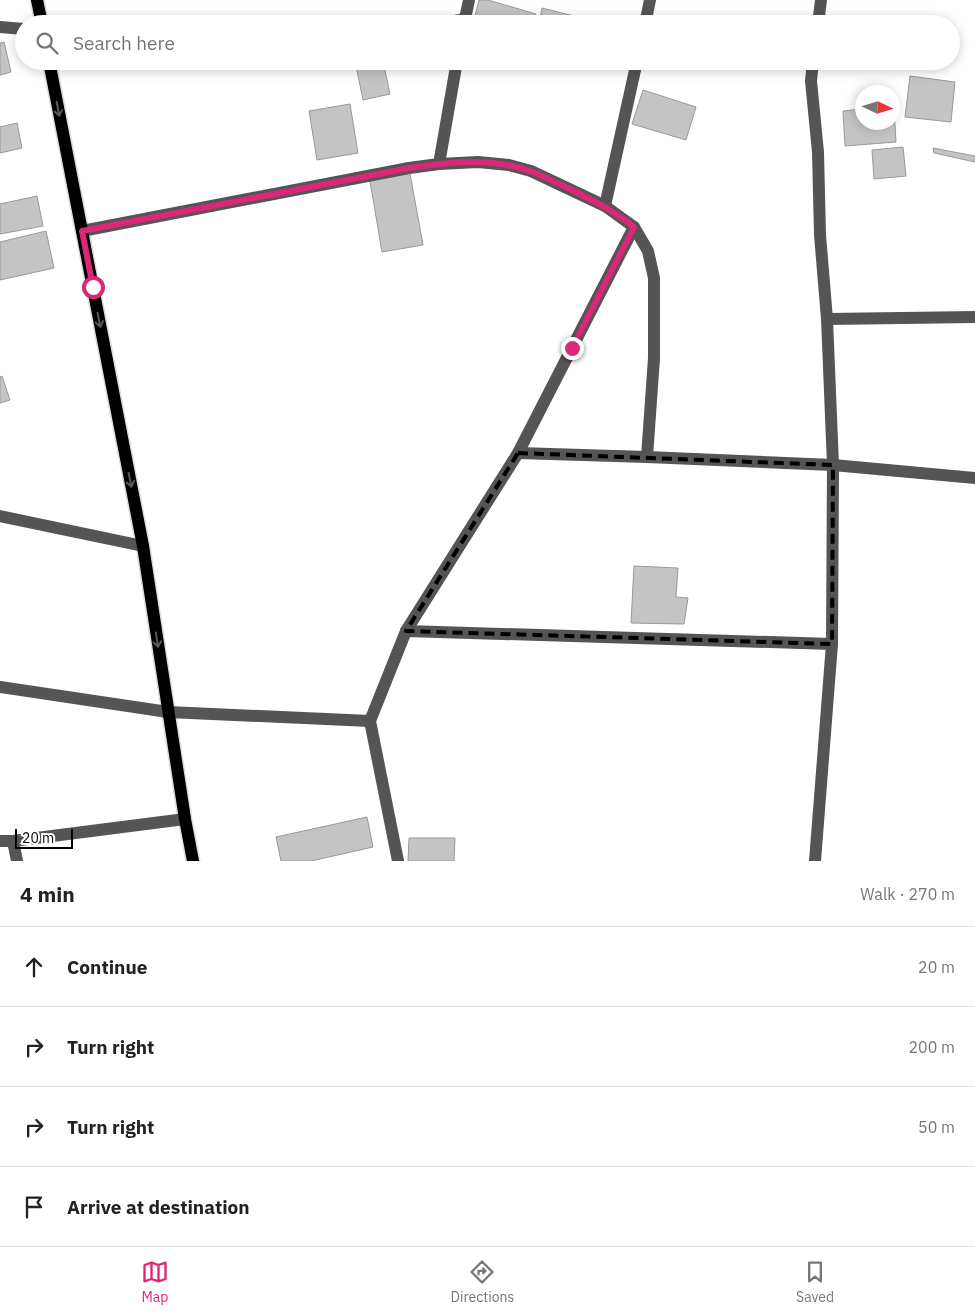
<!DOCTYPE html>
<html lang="en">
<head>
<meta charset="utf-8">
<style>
	body { margin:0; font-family:"IBM Plex Sans",sans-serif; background:#f2f2f2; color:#222 }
	.compass { position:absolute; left:855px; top:85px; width:45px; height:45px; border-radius:50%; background:#fff; box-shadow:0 2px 12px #0003; rotate:94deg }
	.scale { position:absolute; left:15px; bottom:12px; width:58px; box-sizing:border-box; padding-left:5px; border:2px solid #000; border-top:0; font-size:14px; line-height:18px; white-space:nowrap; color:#000; -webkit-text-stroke:4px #fff; paint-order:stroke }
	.stop { position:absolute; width:15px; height:15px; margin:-11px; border:4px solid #db2777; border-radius:50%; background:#fff }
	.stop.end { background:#db2777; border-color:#fff; box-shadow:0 1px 5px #0008 }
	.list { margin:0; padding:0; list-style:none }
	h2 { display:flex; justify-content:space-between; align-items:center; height:65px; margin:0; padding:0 20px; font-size:21px }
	h2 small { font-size:16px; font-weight:400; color:#767676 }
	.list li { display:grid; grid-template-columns:32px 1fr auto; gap:15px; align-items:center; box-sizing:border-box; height:80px; padding:0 20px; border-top:1px solid #e0e0e0 }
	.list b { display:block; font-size:19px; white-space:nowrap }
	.list em { font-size:16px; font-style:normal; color:#767676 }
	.icon { flex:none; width:28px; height:28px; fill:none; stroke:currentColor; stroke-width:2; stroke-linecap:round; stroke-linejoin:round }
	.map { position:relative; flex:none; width:975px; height:861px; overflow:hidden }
	.search { position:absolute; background:#fff; box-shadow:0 2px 12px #0003; left:15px; right:15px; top:15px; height:55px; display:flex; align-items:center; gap:12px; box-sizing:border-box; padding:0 18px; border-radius:28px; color:#767676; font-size:19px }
	.sheet { height:385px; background:#fff }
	nav { display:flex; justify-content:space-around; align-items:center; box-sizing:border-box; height:70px; border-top:1px solid #e0e0e0; background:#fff; font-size:14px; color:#767676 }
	nav a { display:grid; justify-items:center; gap:2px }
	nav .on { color:#db2777 }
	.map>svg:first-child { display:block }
</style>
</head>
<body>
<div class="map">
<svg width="975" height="861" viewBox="0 0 975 861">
	<rect width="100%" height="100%" fill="#fff"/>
	<g fill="#c4c4c4" stroke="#999">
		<path d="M479,0h9l48,14 -3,10h-60z"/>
		<path d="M542,8l52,13 -1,3h-54z"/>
		<path d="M4,42l7,30 -11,3v-32z"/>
		<path d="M355,61h28l7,33 -27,6z"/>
		<path d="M910,76l45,6 -4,40 -46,-5z"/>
		<path d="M643,90l53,17 -10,33 -54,-16z"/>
		<path d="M350,104l8,49 -41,7 -8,-49z"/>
		<path d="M892,107h2l2,35 -51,4 -2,-35 19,-2v13h30z"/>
		<path d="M17,123l5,25 -22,5v-26z"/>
		<path d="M903,147l3,29 -32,3 -2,-29z"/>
		<path d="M933,148l42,8v6l-41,-9z"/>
		<path d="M409,168l14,77 -41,7 -13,-77z"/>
		<path d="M37,196l6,30 -43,8v-30z"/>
		<path d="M46,231l8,37 -54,12v-38z"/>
		<path d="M2,376l8,24 -10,3v-26z"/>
		<path d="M634,566l44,2 -2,29 12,1 -4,26 -53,-1z"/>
		<path d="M367,817l6,30 -62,14h-30l-5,-24z"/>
		<path d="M409,838h46l-1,23h-46z"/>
	</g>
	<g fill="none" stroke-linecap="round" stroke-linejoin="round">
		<defs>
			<g id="major">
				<path d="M37,0l5,24"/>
				<path d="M49,61l94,485 42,273 8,42"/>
			</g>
		</defs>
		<use href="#major" stroke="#dbdbdb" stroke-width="15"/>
		<g stroke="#555" stroke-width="12">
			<path d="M440,24l25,-5"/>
			<path d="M464,24l5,-24"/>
			<path d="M645,24l5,-24"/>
			<path d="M818,24l3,-24"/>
			<path d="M0,27l24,2"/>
			<path d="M201,61h19"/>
			<path d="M813,61l-2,20 7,71 2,83 7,84 6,146 -1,179 -17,217"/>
			<path d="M439,164l18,-103"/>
			<path d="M605,206l32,-145"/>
			<path d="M82,231l327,-63 30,-4 39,-2 31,3 22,6 74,35 29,21 14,24 6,27v80l-7,99"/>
			<path d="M827,319l148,-2"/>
			<path d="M518,453l129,4 186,8 142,13"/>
			<path d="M0,516l143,30"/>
			<path d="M406,631l426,13"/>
			<path d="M0,687l168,25 202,9"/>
			<path d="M0,841h13l172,-22"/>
			<path d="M13,841l4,20"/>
			<path d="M398,861l-28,-140 36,-90 112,-178 116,-226"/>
		</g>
		<use href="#major" stroke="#000" stroke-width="12"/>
	</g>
	<defs><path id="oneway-shaft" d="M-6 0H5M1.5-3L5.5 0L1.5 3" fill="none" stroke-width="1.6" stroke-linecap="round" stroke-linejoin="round" transform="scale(1.25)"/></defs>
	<g stroke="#595959">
		<use href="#oneway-shaft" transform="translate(58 109) rotate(79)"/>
		<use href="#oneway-shaft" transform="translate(99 320) rotate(79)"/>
		<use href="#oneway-shaft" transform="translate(130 480) rotate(79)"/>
		<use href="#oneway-shaft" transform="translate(157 640) rotate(81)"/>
	</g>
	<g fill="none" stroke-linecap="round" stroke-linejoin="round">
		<path stroke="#db2777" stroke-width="6" d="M93,287l-11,-56 327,-63c40,-6 82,-11 121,3 14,5 28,13 42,19 22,11 42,21 62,37l-62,121"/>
	</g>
	<path fill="none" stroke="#000" stroke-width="4" stroke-dasharray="10 6" stroke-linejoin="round" d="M518,453l315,12 -1,179 -426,-13z"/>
</svg>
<svg class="compass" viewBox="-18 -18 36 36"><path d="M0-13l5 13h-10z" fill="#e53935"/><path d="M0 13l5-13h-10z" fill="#767676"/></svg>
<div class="scale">20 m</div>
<div class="stop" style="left:93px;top:287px"></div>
<div class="stop end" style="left:572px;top:348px"></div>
<div class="search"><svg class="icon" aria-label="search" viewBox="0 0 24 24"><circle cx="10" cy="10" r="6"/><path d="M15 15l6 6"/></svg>Search here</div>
</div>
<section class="sheet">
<h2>4 min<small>Walk · 270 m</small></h2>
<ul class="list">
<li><svg class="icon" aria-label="ahead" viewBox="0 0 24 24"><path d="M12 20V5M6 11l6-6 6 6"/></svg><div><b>Continue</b></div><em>20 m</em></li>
<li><svg class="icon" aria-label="right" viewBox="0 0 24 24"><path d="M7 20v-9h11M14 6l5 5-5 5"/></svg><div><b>Turn right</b></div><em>200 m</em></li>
<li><svg class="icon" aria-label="right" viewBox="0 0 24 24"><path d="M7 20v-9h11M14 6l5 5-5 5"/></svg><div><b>Turn right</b></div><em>50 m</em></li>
<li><svg class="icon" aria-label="arrive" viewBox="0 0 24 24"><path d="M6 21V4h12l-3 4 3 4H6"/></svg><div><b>Arrive at destination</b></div></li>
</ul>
</section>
<nav>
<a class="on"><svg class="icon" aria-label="map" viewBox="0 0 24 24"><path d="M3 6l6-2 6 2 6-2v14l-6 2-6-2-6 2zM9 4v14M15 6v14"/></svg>Map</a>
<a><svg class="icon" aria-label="directions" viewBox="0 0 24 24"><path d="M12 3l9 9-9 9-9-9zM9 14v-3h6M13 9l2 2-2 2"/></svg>Directions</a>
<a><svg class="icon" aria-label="saved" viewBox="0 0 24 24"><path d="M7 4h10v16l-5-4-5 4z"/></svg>Saved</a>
</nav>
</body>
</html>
